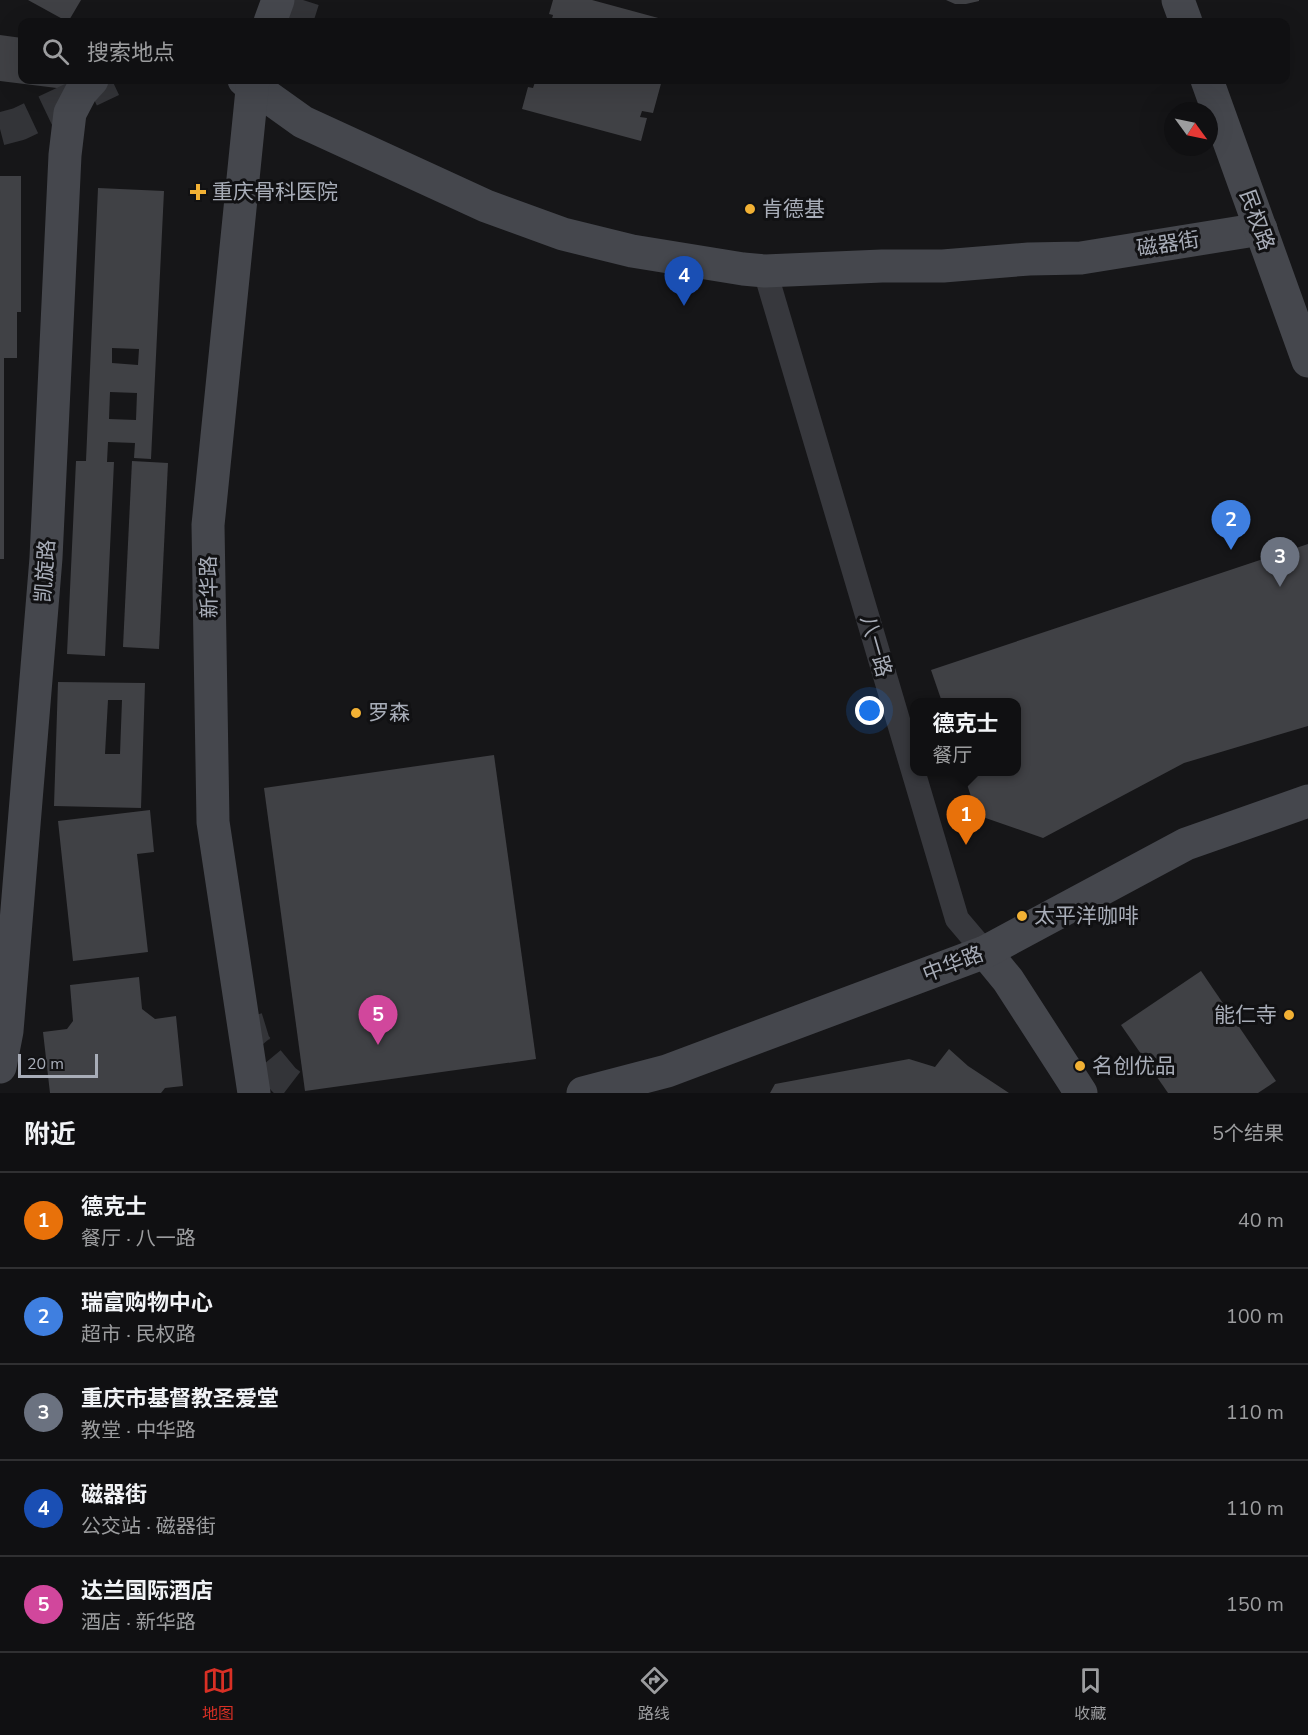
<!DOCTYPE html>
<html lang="zh">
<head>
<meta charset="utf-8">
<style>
	body { margin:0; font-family:"Nunito Sans","Noto Sans SC",sans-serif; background:#19191b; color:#f1f3f6 }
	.compass { position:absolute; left:1164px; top:102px; width:54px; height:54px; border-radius:50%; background:#101012; box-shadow:0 6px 24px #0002; rotate:123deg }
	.scale { position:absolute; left:18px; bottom:15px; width:80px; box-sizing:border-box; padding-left:6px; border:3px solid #a8adb8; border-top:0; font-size:16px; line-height:21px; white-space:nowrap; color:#a8adb8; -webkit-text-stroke:4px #111113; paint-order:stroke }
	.you { position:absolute; left:870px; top:711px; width:21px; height:21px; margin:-15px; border:4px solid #fff; border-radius:50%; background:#1a73e8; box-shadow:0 0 0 9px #1a73e833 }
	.badge { display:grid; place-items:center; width:39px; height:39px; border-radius:50%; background:#d93025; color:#fff; font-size:20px; font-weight:700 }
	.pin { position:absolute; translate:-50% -50px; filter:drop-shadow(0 2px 3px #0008) }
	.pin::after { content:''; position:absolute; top:32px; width:21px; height:18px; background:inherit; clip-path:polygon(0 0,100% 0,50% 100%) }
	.popup { position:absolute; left:910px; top:698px; width:111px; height:78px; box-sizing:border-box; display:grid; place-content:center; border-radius:12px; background:#101012; filter:drop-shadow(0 2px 4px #0005); font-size:20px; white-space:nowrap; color:#9c9d9f }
	.popup b { font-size:22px; color:#f1f3f6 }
	.popup::after { content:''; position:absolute; left:50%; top:100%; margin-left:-12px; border:12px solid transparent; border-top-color:#101012 }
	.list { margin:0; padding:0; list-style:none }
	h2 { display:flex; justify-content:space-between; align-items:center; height:78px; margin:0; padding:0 24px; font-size:26px }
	h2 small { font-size:20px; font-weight:400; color:#9c9d9f }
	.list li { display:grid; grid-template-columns:39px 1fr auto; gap:18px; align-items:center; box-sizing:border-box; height:96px; padding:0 24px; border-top:2px solid #303032 }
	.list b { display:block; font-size:22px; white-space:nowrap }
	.list p { margin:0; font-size:20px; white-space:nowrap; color:#9c9d9f }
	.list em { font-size:20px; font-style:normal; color:#9c9d9f }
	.icon { flex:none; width:33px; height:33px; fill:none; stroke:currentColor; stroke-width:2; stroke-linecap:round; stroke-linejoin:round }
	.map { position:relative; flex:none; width:1308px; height:1093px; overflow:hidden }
	.search { position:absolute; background:#101012; box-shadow:0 6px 24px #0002; left:18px; right:18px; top:18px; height:66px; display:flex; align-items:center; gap:15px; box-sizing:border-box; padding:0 21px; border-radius:12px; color:#9c9d9f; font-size:22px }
	.sheet { height:558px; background:#101012 }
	nav { display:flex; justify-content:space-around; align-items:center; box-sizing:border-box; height:84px; border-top:2px solid #303032; background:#101012; font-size:16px; color:#9c9d9f }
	nav a { display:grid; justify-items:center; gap:3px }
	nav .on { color:#d93025 }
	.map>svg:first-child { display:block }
</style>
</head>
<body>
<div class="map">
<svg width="1308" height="1093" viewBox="0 0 1308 1093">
	<rect width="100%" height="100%" fill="#161618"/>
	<g fill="#404145" fill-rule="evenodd">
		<path d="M28,0h53l-13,22z"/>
		<path d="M553,0h39l81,22h-122l2,-7 -4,-1z"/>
		<path d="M946,0h33v1l-13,3h-11z"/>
		<path d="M0,35l22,3v42h44l-1,9 -65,-8z"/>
		<path d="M528,80h134l-9,33 -11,-2 -2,6 7,1 -6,23 -119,-32 6,-22 5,1 2,-6z"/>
		<path d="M0,176h21v136h-4v46h-13v201h-4z"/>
		<path d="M98,188l66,3 -13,268 -17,-1 1,-15 -27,-1 -1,20h7l-9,194 -38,-2 9,-193h10zM112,348l27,1 -1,16 -26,-2zM110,392l27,1 -1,27 -27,-1z"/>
		<path d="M132,461l36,2 -9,186 -36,-2z"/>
		<path d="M1308,544v182l-124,37 -141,75 -66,-23 -14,-43h54v-70h-75l-11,-32z"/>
		<path d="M58,682l87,1 -4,125 -87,-2zM108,700h14l-2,54h-15z"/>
		<path d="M494,755l42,304 -231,32 -41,-303z"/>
		<path d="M150,810l4,42 -17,2 11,98 -75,9 -15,-140z"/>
		<path d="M1201,971l75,110 -18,12h-90l-47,-68z"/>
		<path d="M139,977l3,32 13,10 21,-3 7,70 -18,2 -4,5h-111l-7,-61 24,-3 6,-8 -3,-36z"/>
		<path d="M949,1049l19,17 41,27h-239l5,-9 134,-25 26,8z"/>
	</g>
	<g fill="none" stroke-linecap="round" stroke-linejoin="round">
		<g stroke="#333438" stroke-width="33" stroke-dasharray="33 16" stroke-linecap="butt">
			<path d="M296,22l7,-22"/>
			<path d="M0,129l19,-5 93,-44"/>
			<path d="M246,1018l8,26 30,36 17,13"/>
		</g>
		<path stroke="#37383d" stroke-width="24" d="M765,271l192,648 28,33"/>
		<g stroke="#45474d" stroke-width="33">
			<path d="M1178,0l8,22"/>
			<path d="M270,22l8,-22"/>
			<path d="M244,80l59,42 183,84 77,28 69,17 111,18 22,2 117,-5h61l86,-7 52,-1 180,-29"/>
			<path d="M253,80l-45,445 5,297 41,271"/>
			<path d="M1207,80l101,281"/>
			<path d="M985,952l23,28 73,113"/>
			<path d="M0,1067l7,-36 39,-473 19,-403 5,-42 11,-21 11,-12"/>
			<path d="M583,1093l84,-22 318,-119 201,-108 122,-43"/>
		</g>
	</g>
	<g fill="#f2b134" stroke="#111113" stroke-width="2">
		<path d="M195 183h6v6h6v6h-6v6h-6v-6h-6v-6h6z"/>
		<circle cx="750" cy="209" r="6"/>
		<circle cx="356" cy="713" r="6"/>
		<circle cx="1022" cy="916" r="6"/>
		<circle cx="1289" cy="1015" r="6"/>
		<circle cx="1080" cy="1066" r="6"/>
	</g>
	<g text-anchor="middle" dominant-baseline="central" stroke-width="6" stroke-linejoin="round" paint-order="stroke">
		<g font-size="21" fill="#a8adb8" stroke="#111113" text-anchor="start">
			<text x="212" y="192">重庆骨科医院</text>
			<text x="762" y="209">肯德基</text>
			<text x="368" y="713">罗森</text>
			<text x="1034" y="916">太平洋咖啡</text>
			<text x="1277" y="1015" text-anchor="end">能仁寺</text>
			<text x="1092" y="1066">名创优品</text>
		</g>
		<g font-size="21" fill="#a8adb8" stroke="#111113">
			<text transform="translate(1257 220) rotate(70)">民权路</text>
			<text transform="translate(1168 244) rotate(-9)">磁器街</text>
			<text transform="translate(45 571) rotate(-86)">凯旋路</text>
			<text transform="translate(209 587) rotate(-91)">新华路</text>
			<text transform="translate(876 646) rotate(74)">八一路</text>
			<text transform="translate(953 964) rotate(-21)">中华路</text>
		</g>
	</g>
</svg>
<svg class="compass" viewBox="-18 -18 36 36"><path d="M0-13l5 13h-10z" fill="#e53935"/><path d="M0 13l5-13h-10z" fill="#9c9d9f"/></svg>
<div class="scale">20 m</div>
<div class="you"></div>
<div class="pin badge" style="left:966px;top:845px;background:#e8710a">1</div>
<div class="popup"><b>德克士</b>餐厅</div>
<div class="pin badge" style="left:1231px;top:550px;background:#3f7fe0">2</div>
<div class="pin badge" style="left:1280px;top:587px;background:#6b7280">3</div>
<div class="pin badge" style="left:684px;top:306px;background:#1a4fb4">4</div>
<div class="pin badge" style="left:378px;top:1045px;background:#d1479c">5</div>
<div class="search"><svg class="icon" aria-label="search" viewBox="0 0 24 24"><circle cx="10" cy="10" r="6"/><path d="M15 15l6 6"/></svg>搜索地点</div>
</div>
<section class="sheet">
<h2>附近<small>5个结果</small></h2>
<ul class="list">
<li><span class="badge" style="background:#e8710a">1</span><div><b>德克士</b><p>餐厅 · 八一路</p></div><em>40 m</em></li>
<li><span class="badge" style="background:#3f7fe0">2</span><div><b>瑞富购物中心</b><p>超市 · 民权路</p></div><em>100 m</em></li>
<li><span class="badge" style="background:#6b7280">3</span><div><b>重庆市基督教圣爱堂</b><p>教堂 · 中华路</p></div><em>110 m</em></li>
<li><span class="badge" style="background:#1a4fb4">4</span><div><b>磁器街</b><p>公交站 · 磁器街</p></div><em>110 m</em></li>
<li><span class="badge" style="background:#d1479c">5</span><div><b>达兰国际酒店</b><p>酒店 · 新华路</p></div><em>150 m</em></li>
</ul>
</section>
<nav>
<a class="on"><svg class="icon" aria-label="map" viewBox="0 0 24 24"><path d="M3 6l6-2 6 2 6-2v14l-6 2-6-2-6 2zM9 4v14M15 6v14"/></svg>地图</a>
<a><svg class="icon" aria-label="directions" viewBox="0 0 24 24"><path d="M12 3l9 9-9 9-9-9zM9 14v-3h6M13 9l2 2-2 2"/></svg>路线</a>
<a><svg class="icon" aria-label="saved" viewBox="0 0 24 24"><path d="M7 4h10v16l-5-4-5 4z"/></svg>收藏</a>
</nav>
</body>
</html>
